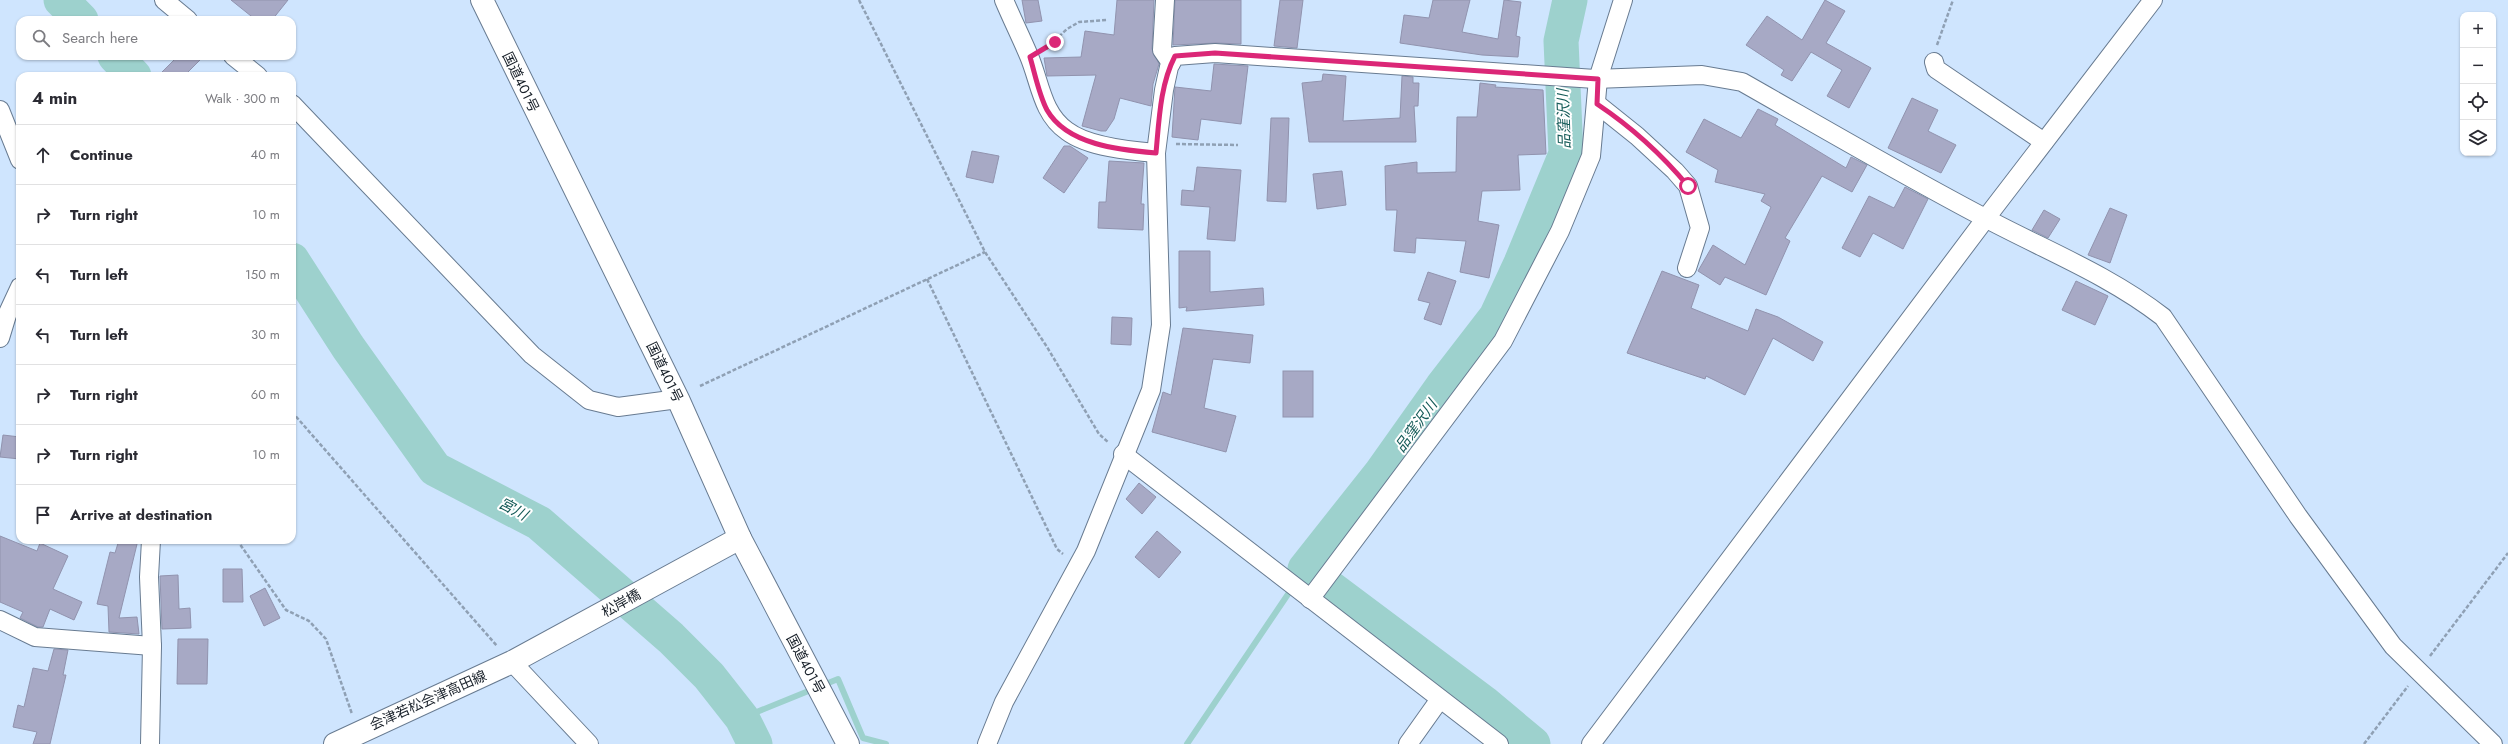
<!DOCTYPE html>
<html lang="en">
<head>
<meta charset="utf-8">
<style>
	body { margin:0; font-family:Jost,"Noto Sans JP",sans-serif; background:#f7f7f7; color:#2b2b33 }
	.controls { position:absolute; right:12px; top:12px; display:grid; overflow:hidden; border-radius:8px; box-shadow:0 1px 3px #0004 }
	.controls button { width:36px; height:36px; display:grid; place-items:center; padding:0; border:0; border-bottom:1px solid #e1e1e2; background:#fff; color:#2b2b33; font:20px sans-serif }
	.stop { position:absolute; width:12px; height:12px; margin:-9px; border:3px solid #db2777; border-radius:50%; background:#fff }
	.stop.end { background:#db2777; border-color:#fff; box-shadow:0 1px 4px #0008 }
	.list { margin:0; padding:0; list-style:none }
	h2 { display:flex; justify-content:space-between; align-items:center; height:52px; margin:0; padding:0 16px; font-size:17px }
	h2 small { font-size:13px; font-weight:400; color:#7c7c81 }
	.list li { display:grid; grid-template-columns:26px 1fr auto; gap:12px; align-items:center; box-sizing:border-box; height:60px; padding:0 16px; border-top:1px solid #e1e1e2 }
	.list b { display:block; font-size:15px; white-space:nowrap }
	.list em { font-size:13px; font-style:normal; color:#7c7c81 }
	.icon { flex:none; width:22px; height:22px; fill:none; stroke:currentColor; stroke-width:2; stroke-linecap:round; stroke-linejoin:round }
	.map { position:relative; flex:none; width:2508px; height:744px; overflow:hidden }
	.search { position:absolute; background:#fff; box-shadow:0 1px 3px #0004; left:16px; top:16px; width:280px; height:44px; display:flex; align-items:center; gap:10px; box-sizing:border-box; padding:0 14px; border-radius:12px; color:#7c7c81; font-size:15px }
	.panel { position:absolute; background:#fff; box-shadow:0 1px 3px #0004; left:16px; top:72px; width:280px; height:472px; border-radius:12px }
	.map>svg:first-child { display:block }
</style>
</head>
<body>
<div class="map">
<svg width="2508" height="744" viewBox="0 0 2508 744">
	<rect width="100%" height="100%" fill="#cfe5fe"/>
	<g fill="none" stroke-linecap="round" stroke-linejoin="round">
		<g stroke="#9dd1cd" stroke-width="6">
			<path d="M742,718l96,-39 25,59 23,6"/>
			<path d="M1187,744l118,-175"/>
		</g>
		<g stroke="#9dd1cd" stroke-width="35">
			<path d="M61,0l20,20"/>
			<path d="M115,56l19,20"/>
			<path d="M292,260l56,87 87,122 104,54 132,115 38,38 33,42 13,26"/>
			<path d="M1533,744l-49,-41 -179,-134 76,-96 61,-86 54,-70 25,-54 45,-109 -5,-113 9,-41"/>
		</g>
	</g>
	<g fill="#a7a9c5" stroke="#9193ae">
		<path d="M231,0h57l-16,20h-16z"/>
		<path d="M1022,0h16l4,21 -16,2z"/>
		<path d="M1117,0h37l-2,49 7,15 -6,20 -2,22 -31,-8 -6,21 -8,12h-5l-19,-5 14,-51 -49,1 -3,-18 37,-1 4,-26 29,4z"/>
		<path d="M1175,0h66v44l-25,-1 -43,2z"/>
		<path d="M1280,0h23l-6,48 -23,-2z"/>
		<path d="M1433,0h37l-8,32 36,7 6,-39 17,2 -5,34 4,1 -2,20 -36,-2 -82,-12 4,-28 25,3z"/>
		<path d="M1825,0l20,11 -19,32 45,25 -22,40 -22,-12 15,-26 -31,-18 -19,29 -11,-6 3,-5 -38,-25 21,-29 35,24z"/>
		<path d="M178,56h26l-20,20h-26z"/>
		<path d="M1214,64l34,2 -7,58 -40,-5 -3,21 -26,-3 3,-50 36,4z"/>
		<path d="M1323,74l23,2 -3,45 57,-3 2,-42 11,1v6h6l-1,23h-4l2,36h-107l-7,-59 20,-2z"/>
		<path d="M1480,83l16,2 -1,2 48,3 3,64 -28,1 2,35 -38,1 -4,30 21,4 -10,53 -29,-6 6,-31 -50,-3 -1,15 -21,-2 3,-41h-11l-1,-44 32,-4v11l39,-1 1,-55h20z"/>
		<path d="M1912,98l26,12 -10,21 28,14 -15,28 -53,-25z"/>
		<path d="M1758,109l20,10 -3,6 71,43 5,-11 16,8 -15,27 -30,-16 -37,62 5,3 -24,54 -41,-18 -5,8 -22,-14 15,-26 32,20 26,-58 -10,-6 4,-7 -50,-12 3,-12 -32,-18 18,-33 37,19z"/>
		<path d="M1271,118h18l-3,84 -19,-1z"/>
		<path d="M1064,146h6l18,12 -24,35 -21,-15z"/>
		<path d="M972,151l27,5 -6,27 -27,-6z"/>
		<path d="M1109,161l35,2 -3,41h3l-1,26 -45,-2 1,-26h7z"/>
		<path d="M1197,167l44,3 -6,71 -28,-2 3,-32 -29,-2 1,-15 12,1z"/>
		<path d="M1342,171l4,34 -29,4 -4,-35z"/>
		<path d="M1905,187l23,12 -25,50 -30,-16 -13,24 -18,-9 27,-52 25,12z"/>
		<path d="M2110,208l17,7 -17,48 -22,-8z"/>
		<path d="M2044,210l16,9 -12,19 -16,-8z"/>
		<path d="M1179,251h31v41l53,-4 1,17 -78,6 1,-4 -8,1z"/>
		<path d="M1662,271l37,14 -8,23 57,23 8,-22 22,8 45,25 -10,19 -40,-23 -28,57 -39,-19 -1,3 -78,-26z"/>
		<path d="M1428,272l28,9 -15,44 -17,-6 6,-16 -12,-3z"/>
		<path d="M2076,281l32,15 -13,29 -33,-15z"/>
		<path d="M1112,317l20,1 -1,27 -20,-1z"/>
		<path d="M1183,328l70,7 -3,28 -37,-4 -9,49 32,8 -10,36 -74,-20 11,-40 8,3z"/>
		<rect x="1283" y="371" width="30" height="46"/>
		<path d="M3,435l17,2v22l-20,-2z"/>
		<path d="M1139,483l17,14 -14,17 -16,-15z"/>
		<path d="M1157,531l24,21 -22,26 -24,-21z"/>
		<path d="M0,536l37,15 3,-8 28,13 -15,33 29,13 -8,18 -24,-11 -7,18h-5l-18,-9 3,-6 -23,-10z"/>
		<path d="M119,540h19l-19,78 18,-1 2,17 -30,-2 -1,-26 -11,-2 13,-52 5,1z"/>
		<path d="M223,569h19l1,33h-20z"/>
		<path d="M178,575l1,34 11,-1 1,20 -29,1 -2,-53z"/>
		<path d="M265,588l15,30 -16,8 -14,-30z"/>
		<path d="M178,639h30l-1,45h-30z"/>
		<path d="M54,649l14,1 -5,25h3l-16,69h-17l4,-12 -24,-5 5,-22 6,2 9,-39 15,3z"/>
	</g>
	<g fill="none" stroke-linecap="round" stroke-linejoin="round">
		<defs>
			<g id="minor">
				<path d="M164,0l24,20"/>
				<path d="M1004,0c8,19 17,37 25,56 11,26 13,58 38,75 21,16 63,20 89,22"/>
				<path d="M1165,0l-3,50 9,13"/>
				<path d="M233,56l25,20"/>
				<path d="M1934,62l2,7 108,73"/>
				<path d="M292,104l240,251 57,45 29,7 60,-8"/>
				<path d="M1597,104l40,32 38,35 13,15 12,42 -13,40"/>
				<path d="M0,110l20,50"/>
				<path d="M0,338l7,-23 13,-28"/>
				<path d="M1123,454l376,290"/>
				<path d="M1310,599l193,-258 57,-110 31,-75 7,-77 25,-79"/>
				<path d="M0,620l35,17 117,9"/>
				<path d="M512,662l77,82"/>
				<path d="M150,744l2,-98 -3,-69 2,-37"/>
				<path d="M987,744l17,-42 82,-151 65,-161 10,-65 -5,-172 8,-63 5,-23 6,-11 40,-3 380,26 107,-4 40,7c81,46 161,93 243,136 60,32 124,57 178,99l135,199 95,130 100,98"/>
				<path d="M1408,744l32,-45"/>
				<path d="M1591,744l395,-526 167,-218"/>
			</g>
			<path id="secondary" d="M335,744l177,-82 228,-124"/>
			<path id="trunk" d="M482,0l196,399 62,139 108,206"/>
		</defs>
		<use href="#minor" stroke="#687b91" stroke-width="20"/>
		<use href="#secondary" stroke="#687b91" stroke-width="24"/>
		<use href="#trunk" stroke="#687b91" stroke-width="24"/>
		<g stroke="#8fa0b4" stroke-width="2.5" stroke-dasharray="4 2" stroke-linecap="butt">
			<path d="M859,0l126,252 62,95 52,87 10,9"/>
			<path d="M1937,45l16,-45"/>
			<path d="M1046,49l21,-20 12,-7 28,-2"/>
			<path d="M1176,144l62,1"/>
			<path d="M927,279l130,270 6,5"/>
			<path d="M700,386l285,-134"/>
			<path d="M292,412l205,234"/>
			<path d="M237,540l49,70 23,11 17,18 26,75"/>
			<path d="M2430,656l78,-103"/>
			<path d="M2364,744l44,-58"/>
		</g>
		<use href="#minor" stroke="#fff" stroke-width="18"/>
		<use href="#secondary" stroke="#fff" stroke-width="22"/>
		<use href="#trunk" stroke="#fff" stroke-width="22"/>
	</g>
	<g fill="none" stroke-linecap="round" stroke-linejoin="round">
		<path stroke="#db2777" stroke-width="5" d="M1055,42l-25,15c5,17 9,38 17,53 20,35 73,40 109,43 3,-32 4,-68 19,-97l40,-3 383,26 -1,25c33,22 66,52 91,82"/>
	</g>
	<g text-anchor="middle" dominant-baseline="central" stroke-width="4" stroke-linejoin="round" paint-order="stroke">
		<g font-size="14" fill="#171f28" stroke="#fff">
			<text transform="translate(521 82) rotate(64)">国道401号</text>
			<text transform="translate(665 372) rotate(64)">国道401号</text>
			<text transform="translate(621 603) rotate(-29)">松岸橋</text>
			<text transform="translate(806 664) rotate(62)">国道401号</text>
			<text transform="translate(428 700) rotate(-24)">会津若松会津高田線</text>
		</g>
		<g font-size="15" font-style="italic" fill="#155b58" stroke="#fff">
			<text transform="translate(1564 119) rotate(-92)">品窪沢川</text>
			<text transform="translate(1416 426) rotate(-54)">品窪沢川</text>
			<text transform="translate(513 509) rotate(28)">宮川</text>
		</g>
	</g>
</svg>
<div class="controls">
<button>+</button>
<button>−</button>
<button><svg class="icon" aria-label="locate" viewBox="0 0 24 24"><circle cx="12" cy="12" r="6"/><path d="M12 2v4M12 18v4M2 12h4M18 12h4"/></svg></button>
<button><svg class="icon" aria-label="layers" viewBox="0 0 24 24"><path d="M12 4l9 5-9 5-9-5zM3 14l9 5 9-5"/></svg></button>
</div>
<div class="stop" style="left:1688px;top:186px"></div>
<div class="stop end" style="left:1055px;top:42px"></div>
<div class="search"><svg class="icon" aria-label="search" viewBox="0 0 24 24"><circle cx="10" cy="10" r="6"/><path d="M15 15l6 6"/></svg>Search here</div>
<section class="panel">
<h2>4 min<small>Walk · 300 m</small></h2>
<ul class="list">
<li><svg class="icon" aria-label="ahead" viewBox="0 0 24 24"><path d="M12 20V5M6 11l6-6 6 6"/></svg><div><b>Continue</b></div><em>40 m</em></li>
<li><svg class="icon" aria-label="right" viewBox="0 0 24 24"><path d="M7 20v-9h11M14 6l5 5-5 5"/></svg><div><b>Turn right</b></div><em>10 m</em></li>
<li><svg class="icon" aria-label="left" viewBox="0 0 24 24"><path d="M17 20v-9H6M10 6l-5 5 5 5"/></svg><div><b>Turn left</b></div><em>150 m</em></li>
<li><svg class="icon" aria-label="left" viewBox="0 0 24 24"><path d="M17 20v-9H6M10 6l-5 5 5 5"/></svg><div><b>Turn left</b></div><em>30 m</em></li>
<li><svg class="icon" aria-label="right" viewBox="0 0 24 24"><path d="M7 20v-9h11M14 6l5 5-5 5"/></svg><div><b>Turn right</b></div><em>60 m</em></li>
<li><svg class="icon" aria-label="right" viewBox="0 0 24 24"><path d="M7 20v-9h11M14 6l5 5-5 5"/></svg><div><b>Turn right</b></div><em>10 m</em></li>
<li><svg class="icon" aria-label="arrive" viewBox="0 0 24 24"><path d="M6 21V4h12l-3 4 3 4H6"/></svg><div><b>Arrive at destination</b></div></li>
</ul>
</section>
</div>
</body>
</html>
